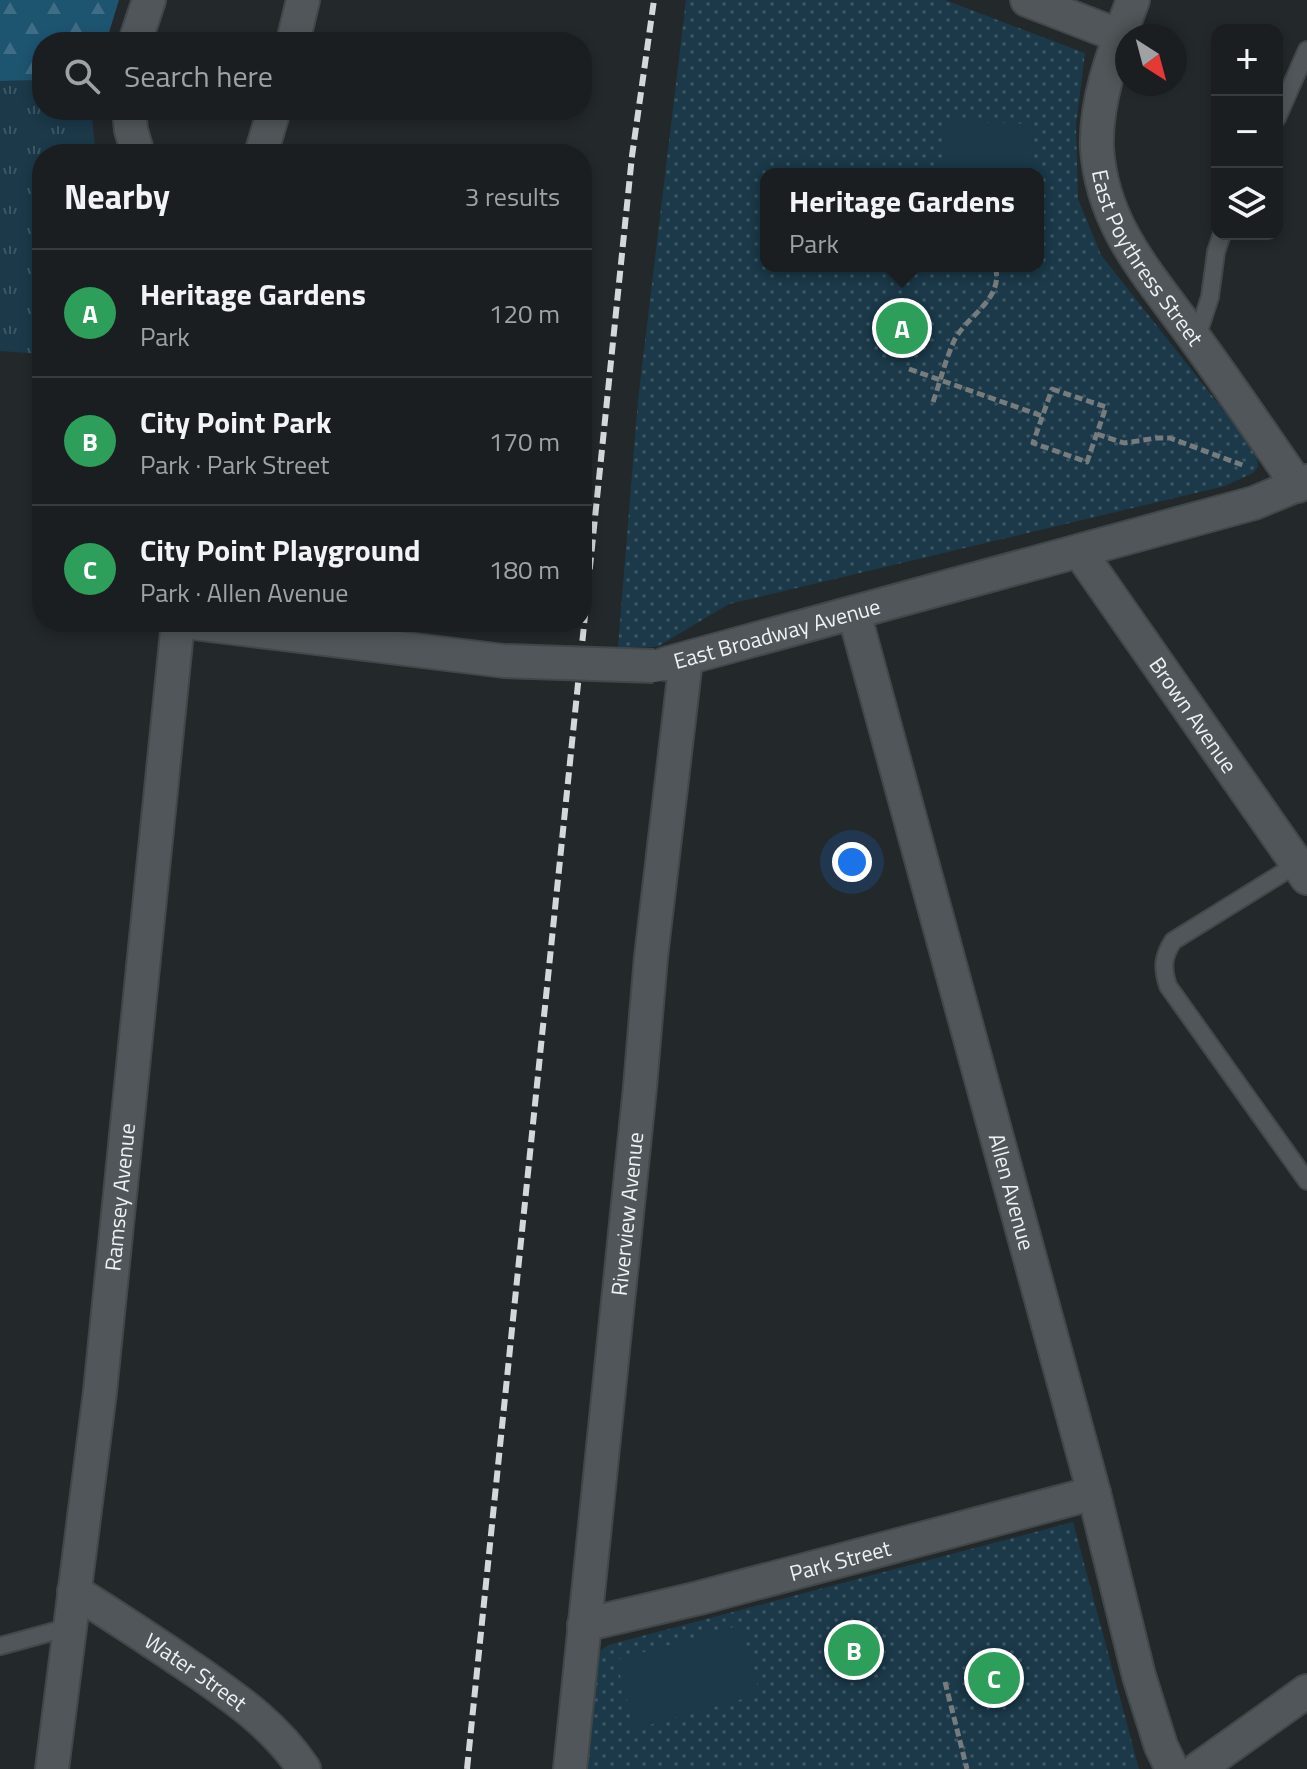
<!DOCTYPE html>
<html lang="en">
<head>
<meta charset="utf-8">
<style>
	body { margin:0; font-family:"Titillium Web",sans-serif; background:#232729; color:#f1f3f6 }
	.controls { position:absolute; right:24px; top:24px; display:grid; overflow:hidden; border-radius:16px; box-shadow:0 4px 12px #0003 }
	.controls button { width:72px; height:72px; display:grid; place-items:center; padding:0; border:0; border-bottom:2px solid #383c3e; background:#1a1e20; color:#f1f3f6; font:40px sans-serif }
	.compass { position:absolute; left:1115px; top:24px; width:72px; height:72px; border-radius:50%; background:#1a1e20; box-shadow:0 4px 12px #0003; rotate:144deg }
	.you { position:absolute; left:852px; top:862px; width:28px; height:28px; margin:-20px; border:6px solid #fff; border-radius:50%; background:#1a73e8; box-shadow:0 0 0 12px #1a73e833 }
	.badge { display:grid; place-items:center; width:52px; height:52px; border-radius:50%; background:#b45309; color:#fff; font-size:26px; font-weight:700 }
	.pin { position:absolute; translate:-50% -50%; border:4px solid #fff; box-shadow:0 2px 8px #0006 }
	.popup { position:absolute; left:760px; top:168px; width:284px; height:104px; box-sizing:border-box; display:grid; place-content:center; border-radius:16px; background:#1a1e20; filter:drop-shadow(0 2px 6px #0005); font-size:26px; white-space:nowrap; color:#9fa2a5 }
	.popup b { font-size:30px; color:#f1f3f6 }
	.popup::after { content:''; position:absolute; left:50%; top:100%; margin-left:-16px; border:16px solid transparent; border-top-color:#1a1e20 }
	.list { margin:0; padding:0; list-style:none }
	h2 { display:flex; justify-content:space-between; align-items:center; height:104px; margin:0; padding:0 32px; font-size:34px }
	h2 small { font-size:26px; font-weight:400; color:#9fa2a5 }
	.list li { display:grid; grid-template-columns:52px 1fr auto; gap:24px; align-items:center; box-sizing:border-box; height:128px; padding:0 32px; border-top:2px solid #383c3e }
	.list b { display:block; font-size:30px; white-space:nowrap }
	.list p { margin:0; font-size:26px; white-space:nowrap; color:#9fa2a5 }
	.list em { font-size:26px; font-style:normal; color:#9fa2a5 }
	.icon { flex:none; width:44px; height:44px; fill:none; stroke:currentColor; stroke-width:2; stroke-linecap:round; stroke-linejoin:round }
	.map { position:relative; flex:none; width:1307px; height:1769px; overflow:hidden }
	.search { position:absolute; background:#1a1e20; box-shadow:0 4px 12px #0003; left:32px; top:32px; width:560px; height:88px; display:flex; align-items:center; gap:20px; box-sizing:border-box; padding:0 28px; border-radius:32px; color:#9fa2a5; font-size:30px }
	.panel { position:absolute; background:#1a1e20; box-shadow:0 4px 12px #0003; left:32px; top:144px; width:560px; height:488px; border-radius:32px }
	.map>svg:first-child { display:block }
</style>
</head>
<body>
<div class="map">
<svg width="1307" height="1769" viewBox="0 0 1307 1769">
	<defs>
		<pattern id="grass-tufts" width="24" height="20" patternUnits="userSpaceOnUse" patternTransform="scale(2)"><rect width="24" height="20" fill="#1b3949"/><path d="M3 7l-1-3M5 7V3M7 7l1-3M15 17l-1-3M17 17v-4M19 17l1-3" fill="none" stroke="#3c5664"/></pattern>
		<pattern id="forest-firs" width="22" height="20" patternUnits="userSpaceOnUse" patternTransform="scale(2)"><rect width="22" height="20" fill="#1d5470"/><path d="M5 1l3.5 6h-7zM16 11l3.5 6h-7z" fill="#3e6d85"/></pattern>
		<pattern id="park-dots" width="8" height="8" patternUnits="userSpaceOnUse" patternTransform="scale(2)"><rect width="8" height="8" fill="#1b3949"/><path d="M2 2h.1M6 6h.1" fill="none" stroke="#3c5664" stroke-width="1.8" stroke-linecap="round"/></pattern>
	</defs>
	<rect width="100%" height="100%" fill="#23282b"/>
	<path fill="url(#grass-tufts)" d="M42,80v30h49l5,44h-54v200l-42,-3v-270z"/>
	<path fill="url(#forest-firs)" d="M0,0h119l-13,42h-64v38l-42,1z"/>
	<g fill="url(#park-dots)" fill-rule="evenodd">
		<path d="M686,0h259l140,53 -9,72 2,74 23,56 142,180 14,21 1,11 -5,6 -28,13 -496,118 -72,43h-39l20,-247zM766,174h272v92h-272z"/>
		<path d="M1073,1522l66,247h-553l7,-113 15,-11z"/>
	</g>
	<g fill="#1b3949">
		<path d="M946,121l87,3 -1,50h-88z"/>
		<path d="M741,1625l19,69 -125,35 -19,-69z"/>
	</g>
	<g fill="none" stroke-linecap="round" stroke-linejoin="round">
		<defs>
			<g id="service">
				<path d="M1277,118l30,-68"/>
				<path d="M1196,340l14,-43 6,-45 6,-18"/>
				<path d="M1297,864l-124,77c-10,16 -11,26 -5,45l139,195"/>
				<path d="M0,1646l70,-19"/>
			</g>
			<g id="minor">
				<path d="M1027,0l93,36"/>
				<path id="s1" d="M1133,0c-17,46 -38,98 -36,148 5,80 55,130 99,192 35,48 68,97 102,146"/>
				<path d="M135,42l14,-42"/>
				<path d="M293,42l10,-42"/>
				<path d="M129,110l2,20 7,24"/>
				<path d="M261,154l13,-44"/>
				<path id="s2" d="M1079,551l228,327"/>
				<path id="s3" d="M854,613l240,880 45,183 22,70 11,23"/>
				<path d="M185,622l319,39"/>
				<path id="s4" d="M665,664l589,-161 53,-22"/>
				<path id="s5" d="M74,1591c43,27 84,54 125,82 40,28 78,55 105,96"/>
				<path id="s6" d="M584,1625l115,-27 395,-105"/>
				<path id="s7" d="M52,1769l48,-377 78,-770"/>
				<path id="s8" d="M570,1769l70,-682 11,-130 35,-297"/>
				<path d="M1198,1769l109,-78"/>
			</g>
		</defs>
		<use href="#service" stroke="#424749" stroke-width="20"/>
		<use href="#minor" stroke="#424749" stroke-width="36"/>
		<g stroke="#767b7d" stroke-width="5" stroke-dasharray="8 4" stroke-linecap="butt">
			<path d="M909,369l133,47"/>
			<path d="M1052,389l54,18 -19,55 -54,-19z"/>
			<path d="M933,402c7,-20 12,-41 21,-61 12,-25 51,-42 41,-75"/>
			<path d="M1097,434l27,9 33,-5h13l75,28"/>
			<path d="M945,1682l22,87"/>
		</g>
		<use href="#service" stroke="#505659" stroke-width="16"/>
		<use href="#minor" stroke="#505659" stroke-width="32"/>
		<path stroke="#d5d8da" stroke-width="6" stroke-dasharray="12 6" stroke-linecap="butt" d="M467,1769l165,-1613 22,-156"/>
		<defs>
			<path id="minor-bridge" d="M504,661l150,5"/>
		</defs>
		<use href="#minor-bridge" stroke="#424749" stroke-width="36" stroke-linecap="butt"/>
		<use href="#minor-bridge" stroke="#505659" stroke-width="32"/>
	</g>
	<g text-anchor="middle" dominant-baseline="central" stroke-width="8" stroke-linejoin="round" paint-order="stroke">
		<g font-size="22" fill="#eef1f3" stroke="#0e1012">
			<text stroke="none"><textPath href="#s1" startOffset="276">East Poythress Street</textPath></text>
			<text stroke="none"><textPath href="#s4" startOffset="116">East Broadway Avenue</textPath></text>
			<text stroke="none"><textPath href="#s2" startOffset="200">Brown Avenue</textPath></text>
			<text stroke="none"><textPath href="#s3" startOffset="600">Allen Avenue</textPath></text>
			<text stroke="none"><textPath href="#s7" startOffset="576">Ramsey Avenue</textPath></text>
			<text stroke="none"><textPath href="#s8" startOffset="558">Riverview Avenue</textPath></text>
			<text stroke="none"><textPath href="#s6" startOffset="264">Park Street</textPath></text>
			<text stroke="none"><textPath href="#s5" startOffset="146">Water Street</textPath></text>
		</g>
	</g>
</svg>
<div class="controls">
<button>+</button>
<button>−</button>
<button><svg class="icon" aria-label="layers" viewBox="0 0 24 24"><path d="M12 4l9 5-9 5-9-5zM3 14l9 5 9-5"/></svg></button>
</div>
<svg class="compass" viewBox="-18 -18 36 36"><path d="M0-13l5 13h-10z" fill="#e53935"/><path d="M0 13l5-13h-10z" fill="#9fa2a5"/></svg>
<div class="you"></div>
<div class="pin badge" style="left:902px;top:328px;background:#2e9e5b">A</div>
<div class="popup"><b>Heritage Gardens</b>Park</div>
<div class="pin badge" style="left:854px;top:1650px;background:#2e9e5b">B</div>
<div class="pin badge" style="left:994px;top:1678px;background:#2e9e5b">C</div>
<div class="search"><svg class="icon" aria-label="search" viewBox="0 0 24 24"><circle cx="10" cy="10" r="6"/><path d="M15 15l6 6"/></svg>Search here</div>
<section class="panel">
<h2>Nearby<small>3 results</small></h2>
<ul class="list">
<li><span class="badge" style="background:#2e9e5b">A</span><div><b>Heritage Gardens</b><p>Park</p></div><em>120 m</em></li>
<li><span class="badge" style="background:#2e9e5b">B</span><div><b>City Point Park</b><p>Park · Park Street</p></div><em>170 m</em></li>
<li><span class="badge" style="background:#2e9e5b">C</span><div><b>City Point Playground</b><p>Park · Allen Avenue</p></div><em>180 m</em></li>
</ul>
</section>
</div>
</body>
</html>
